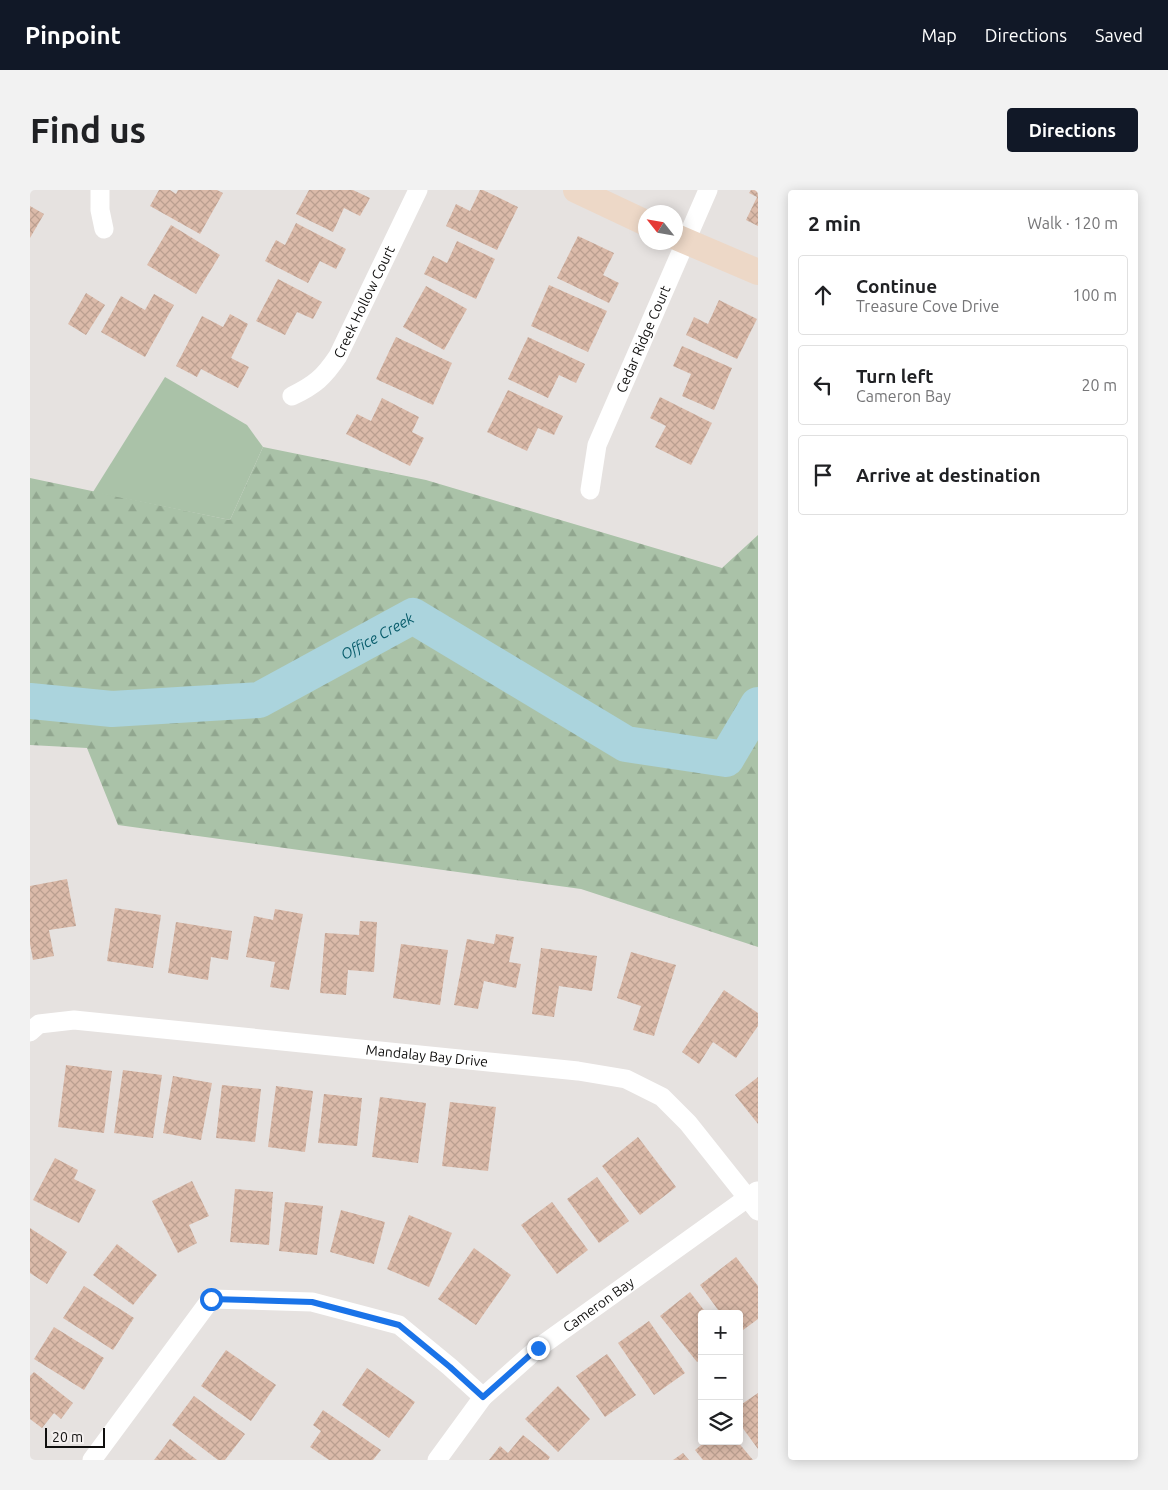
<!DOCTYPE html>
<html lang="en">
<head>
<meta charset="utf-8">
<style>
	body { margin:0; font-family:Ubuntu,sans-serif; background:#f2f2f2; color:#202124 }
	.controls { position:absolute; right:15px; bottom:15px; display:grid; overflow:hidden; border-radius:5px; box-shadow:0 2px 12px #0003 }
	.controls button { width:45px; height:45px; display:grid; place-items:center; padding:0; border:0; border-bottom:1px solid #e0e0e0; background:#fff; color:#202124; font:25px sans-serif }
	.compass { position:absolute; left:608px; top:15px; width:45px; height:45px; border-radius:50%; background:#fff; box-shadow:0 2px 12px #0003; rotate:301deg }
	.scale { position:absolute; left:15px; bottom:12px; width:60px; box-sizing:border-box; padding-left:5px; border:2px solid #100f0e; border-top:0; font-size:14px; line-height:18px; white-space:nowrap; color:#100f0e; -webkit-text-stroke:4px #f3efee; paint-order:stroke }
	.stop { position:absolute; width:15px; height:15px; margin:-11px; border:4px solid #1a73e8; border-radius:50%; background:#fff }
	.stop.end { background:#1a73e8; border-color:#fff; box-shadow:0 1px 5px #0008 }
	.list { margin:0; padding:0; list-style:none }
	h2 { display:flex; justify-content:space-between; align-items:center; height:65px; margin:0; padding:0 20px; font-size:21px }
	h2 small { font-size:16px; font-weight:400; color:#757577 }
	.list li { display:grid; grid-template-columns:32px 1fr auto; gap:15px; align-items:center; box-sizing:border-box; height:80px; margin:0 10px 10px; padding:0 10px; border:1px solid #e0e0e0; border-radius:5px }
	.list b { display:block; font-size:19px; white-space:nowrap }
	.list p { margin:0; font-size:16px; white-space:nowrap; color:#757577 }
	.list em { font-size:16px; font-style:normal; color:#757577 }
	.icon { flex:none; width:28px; height:28px; fill:none; stroke:currentColor; stroke-width:2; stroke-linecap:round; stroke-linejoin:round }
	.map { position:relative; flex:none; width:728px; height:1270px; overflow:hidden; border-radius:5px }
	header { display:flex; align-items:center; gap:30px; box-sizing:border-box; height:70px; padding:0 25px; background:#111827; color:#fff }
	header strong { font-size:24px }
	nav { display:flex; gap:28px; margin-inline-start:auto; font-size:18px }
	.intro { display:flex; align-items:center; justify-content:space-between; box-sizing:border-box; height:120px; padding:0 30px }
	h1 { margin:0; font-size:35px }
	.button { padding:12px 22px; border-radius:5px; background:#111827; color:#fff; font-size:18px; font-weight:700 }
	main { display:flex; gap:30px; padding:0 30px }
	aside { flex:1; background:#fff; border-radius:5px; box-shadow:0 2px 12px #0003 }
	.map>svg:first-child { display:block }
</style>
</head>
<body>
<header>
<strong>Pinpoint</strong>
<nav><a>Map</a><a>Directions</a><a>Saved</a></nav>
</header>
<div class="intro"><h1>Find us</h1><a class="button">Directions</a></div>
<main>
<div class="map">
<svg width="728" height="1270" viewBox="0 0 728 1270">
	<defs>
		<pattern id="forest-firs" width="22" height="20" patternUnits="userSpaceOnUse" patternTransform="scale(1.25)"><rect width="22" height="20" fill="#aac2a8"/><path d="M5 1l3.5 6h-7zM16 11l3.5 6h-7z" fill="#91a68f"/></pattern>
		<pattern id="building-cross-hatch" width="8" height="8" patternUnits="userSpaceOnUse" patternTransform="scale(1.25)"><rect width="8" height="8" fill="#dbbaa9"/><path d="M0 0l8 8M0 8l8-8" fill="none" stroke="#bb9f90"/></pattern>
	</defs>
	<rect width="100%" height="100%" fill="#e6e2e0"/>
	<path fill="url(#forest-firs)" d="M233,257l163,33 296,88 36,-33v412l-177,-58 -463,-64 -31,-77 -57,-3v-267l200,42z"/>
	<path fill="#aac2a8" d="M135,187l82,48 16,22 -33,73 -137,-28z"/>
	<g fill="none" stroke-linecap="round" stroke-linejoin="round">
		<path stroke="#abd4dd" stroke-width="36" id="s1" d="M0,511l82,8 147,-9 154,-84 213,128 100,15 32,-54"/>
	</g>
	<g fill="url(#building-cross-hatch)">
		<path d="M129,0h11l6,4 2,-4h39l6,3 -23,41 -50,-28z"/>
		<path d="M279,0h44l17,8 -10,18 -16,-8 -11,24 -37,-18z"/>
		<path d="M450,0h3l35,17 -21,43 -51,-24 10,-22 14,7z"/>
		<path d="M721,0h7v36l-12,-6 11,-23 -8,-4z"/>
		<path d="M0,16l14,8 -14,24z"/>
		<path d="M266,33l50,26 -10,20 -16,-8 -12,22 -43,-22 11,-21 9,5z"/>
		<path d="M141,35l49,30 -24,39 -49,-29z"/>
		<path d="M548,46l36,17 -11,22 16,8 -10,20 -52,-25z"/>
		<path d="M427,51l38,18 -19,40 -52,-25 9,-18 14,7z"/>
		<path d="M248,89l44,23 -9,17 -16,-7 -12,23 -29,-14z"/>
		<path d="M519,95l58,26 -19,41 -57,-26z"/>
		<path d="M396,96l41,23 -23,41 -41,-23z"/>
		<path d="M56,103l19,12 -19,30 -18,-11z"/>
		<path d="M124,104l20,11 -29,52 -44,-25 20,-36 24,14z"/>
		<path d="M689,110l38,19 -20,40 -51,-24 8,-18 14,7z"/>
		<path d="M200,124l18,10 -17,34 18,9 -11,21 -37,-19 -4,8 -21,-11 26,-50 21,11z"/>
		<path d="M366,147l56,26 -19,42 -57,-26z"/>
		<path d="M498,147l57,27 -9,19 -17,-8 -11,23 -40,-19z"/>
		<path d="M652,156l50,22 -18,42 -32,-14 9,-22 -18,-8z"/>
		<path d="M478,200l55,26 -9,19 -16,-7 -11,23 -40,-19z"/>
		<path d="M630,207l52,26 -21,42 -36,-18 11,-21 -16,-8z"/>
		<path d="M352,208l37,19 -7,15 12,6 -14,28 -64,-32 11,-20 14,7z"/>
		<path d="M37,689l9,47 -27,4 5,26 -21,4 -3,-16v-58z"/>
		<path d="M85,718l46,7 -8,53 -46,-7z"/>
		<path d="M245,719l28,5 -14,76 -19,-3 5,-25 -29,-5 8,-41 19,4z"/>
		<path d="M330,731l17,1 -3,50 -26,-2 -2,25 -26,-2 5,-60 34,2z"/>
		<path d="M146,732l56,9 -4,29 -17,-3 -3,23 -40,-7z"/>
		<path d="M466,744l18,3 -5,25 12,2 -5,24 -32,-7 -6,28 -24,-4 13,-66 27,5z"/>
		<path d="M371,754l47,6 -8,55 -47,-7z"/>
		<path d="M511,758l56,8 -5,35 -33,-5 -5,31 -22,-3z"/>
		<path d="M601,762l45,13 -22,71 -21,-6 8,-24 -24,-8z"/>
		<path d="M694,800l34,23v13l-22,32 -23,-16 -14,22 -17,-12z"/>
		<path d="M36,875l46,6 -8,62 -46,-6z"/>
		<path d="M93,880l39,5 -9,63 -39,-5z"/>
		<path d="M143,886l39,7 -11,57 -38,-7z"/>
		<path d="M728,887v47l-23,-29z"/>
		<path d="M192,895l39,4 -6,53 -39,-4z"/>
		<path d="M246,896l37,5 -8,61 -37,-5z"/>
		<path d="M294,904l38,4 -5,48 -39,-3z"/>
		<path d="M350,907l46,6 -8,60 -46,-6z"/>
		<path d="M420,912l46,5 -8,64 -46,-5z"/>
		<path d="M608,947l38,50 -36,28 -38,-49z"/>
		<path d="M25,968l23,12 -4,9 22,11 -17,33 -46,-23z"/>
		<path d="M567,987l32,44 -30,22 -32,-44z"/>
		<path d="M162,991l17,35 -20,9 8,18 -19,10 -26,-52z"/>
		<path d="M205,999l38,3 -4,53 -39,-3z"/>
		<path d="M255,1012l38,4 -6,49 -38,-4z"/>
		<path d="M522,1012l36,48 -31,24 -36,-49z"/>
		<path d="M311,1020l44,12 -11,42 -44,-12z"/>
		<path d="M379,1025l43,18 -23,54 -42,-18z"/>
		<path d="M0,1038l37,24 -20,32 -17,-11z"/>
		<path d="M87,1054l40,31 -24,30 -40,-30z"/>
		<path d="M444,1058l37,27 -35,50 -38,-26z"/>
		<path d="M706,1067l22,29v33l-19,14v-19h-18l-21,-29z"/>
		<path d="M54,1096l50,32 -21,32 -50,-32z"/>
		<path d="M660,1102l17,22h-5v44l-5,4 -37,-46z"/>
		<path d="M619,1131l36,52 -31,22 -36,-52z"/>
		<path d="M24,1137l50,31 -20,32 -50,-31z"/>
		<path d="M196,1160l50,35 -25,36 -50,-35z"/>
		<path d="M577,1164l29,41 -31,22 -29,-41z"/>
		<path d="M337,1178l48,34 -26,36 -47,-33z"/>
		<path d="M4,1182l39,31 -12,16 -7,-6 -12,15 -12,-9v-43z"/>
		<path d="M528,1196l32,33 -32,33 -33,-33z"/>
		<path d="M728,1203v56l-19,-26v-17z"/>
		<path d="M164,1206l51,38 -20,26h-7l-46,-35z"/>
		<path d="M293,1220l58,40 -8,10h-44l-19,-13 11,-16 -8,-6z"/>
		<path d="M493,1245l27,22 -2,3h-59l11,-14 8,7z"/>
		<path d="M140,1249l27,21h-43z"/>
		<path d="M676,1251h31l16,19h-50l-8,-10z"/>
		<path d="M653,1263l6,7h-16z"/>
	</g>
	<g fill="none" stroke-linecap="round" stroke-linejoin="round">
		<g stroke="#fff" stroke-width="19">
			<path d="M70,0v20l4,19"/>
			<path id="s2" d="M262,206c23,-11 32,-19 46,-40l80,-166"/>
			<path id="s3" d="M560,300l7,-45 111,-255"/>
			<path id="s4" d="M0,842l9,-8 35,-4 504,51 48,8 36,18 26,26 70,88"/>
			<path d="M62,1270l119,-161 101,3 87,23 51,42 33,30"/>
			<path id="s5" d="M407,1270l46,-63 55,-49 219,-157"/>
		</g>
		<g stroke="#edd8c7" stroke-width="26">
			<path d="M546,0l70,33"/>
			<path d="M646,47l82,35"/>
		</g>
	</g>
	<g fill="none" stroke-linecap="round" stroke-linejoin="round">
		<path stroke="#1a73e8" stroke-width="6" d="M181,1109l101,3 87,23 51,42 33,30 55,-49"/>
	</g>
	<g text-anchor="middle" dominant-baseline="central" stroke-width="4.5" stroke-linejoin="round" paint-order="stroke">
		<g font-size="14" fill="#100f0e" stroke="#f3efee">
			<text stroke="none"><textPath href="#s2" startOffset="122">Creek Hollow Court</textPath></text>
			<text stroke="none"><textPath href="#s3" startOffset="161">Cedar Ridge Court</textPath></text>
			<text stroke="none"><textPath href="#s4" startOffset="402">Mandalay Bay Drive</textPath></text>
			<text stroke="none"><textPath href="#s5" startOffset="226">Cameron Bay</textPath></text>
		</g>
		<g font-size="15" font-style="italic" fill="#095d6c" stroke="#f3efee">
			<text stroke="none"><textPath href="#s1" startOffset="364">Office Creek</textPath></text>
		</g>
	</g>
</svg>
<div class="controls">
<button>+</button>
<button>−</button>
<button><svg class="icon" aria-label="layers" viewBox="0 0 24 24"><path d="M12 4l9 5-9 5-9-5zM3 14l9 5 9-5"/></svg></button>
</div>
<svg class="compass" viewBox="-18 -18 36 36"><path d="M0-13l5 13h-10z" fill="#e53935"/><path d="M0 13l5-13h-10z" fill="#757577"/></svg>
<div class="scale">20 m</div>
<div class="stop" style="left:181px;top:1109px"></div>
<div class="stop end" style="left:508px;top:1158px"></div>
</div>
<aside>
<h2>2 min<small>Walk · 120 m</small></h2>
<ul class="list">
<li><svg class="icon" aria-label="ahead" viewBox="0 0 24 24"><path d="M12 20V5M6 11l6-6 6 6"/></svg><div><b>Continue</b><p>Treasure Cove Drive</p></div><em>100 m</em></li>
<li><svg class="icon" aria-label="left" viewBox="0 0 24 24"><path d="M17 20v-9H6M10 6l-5 5 5 5"/></svg><div><b>Turn left</b><p>Cameron Bay</p></div><em>20 m</em></li>
<li><svg class="icon" aria-label="arrive" viewBox="0 0 24 24"><path d="M6 21V4h12l-3 4 3 4H6"/></svg><div><b>Arrive at destination</b></div></li>
</ul>
</aside>
</main>
</body>
</html>
